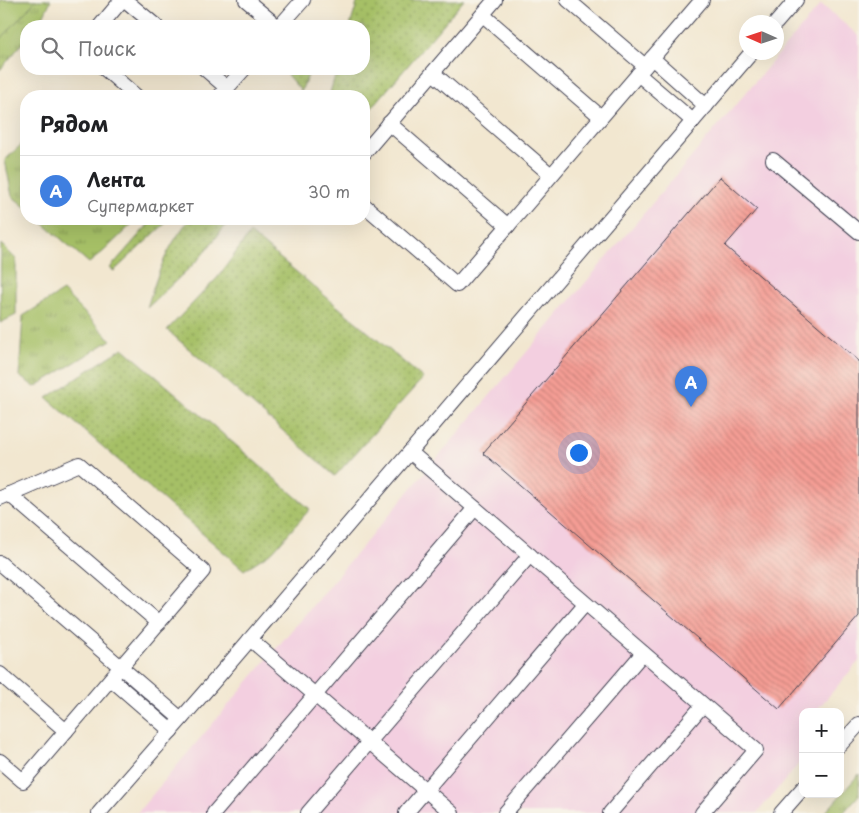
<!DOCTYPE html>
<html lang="ru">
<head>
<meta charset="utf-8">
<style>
	body { margin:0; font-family:"Playpen Sans",sans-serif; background:#f6f6f6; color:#202124 }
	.controls { position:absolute; right:15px; bottom:15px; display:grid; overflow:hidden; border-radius:10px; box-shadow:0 5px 20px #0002 }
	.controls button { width:45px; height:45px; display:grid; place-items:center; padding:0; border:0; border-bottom:1px solid #e0e0e0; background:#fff; color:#202124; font:25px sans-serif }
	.compass { position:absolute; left:739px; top:15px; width:45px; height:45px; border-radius:50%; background:#fff; box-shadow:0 5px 20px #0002; rotate:273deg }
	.you { position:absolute; left:578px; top:452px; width:18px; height:18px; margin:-12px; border:4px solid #fff; border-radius:50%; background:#1a73e8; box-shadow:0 0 0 8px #1a73e833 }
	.badge { display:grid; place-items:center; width:32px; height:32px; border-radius:50%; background:#1f6fb2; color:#fff; font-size:16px; font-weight:700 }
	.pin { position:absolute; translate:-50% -41px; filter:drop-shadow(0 1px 2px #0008) }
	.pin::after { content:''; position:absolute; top:26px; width:18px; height:15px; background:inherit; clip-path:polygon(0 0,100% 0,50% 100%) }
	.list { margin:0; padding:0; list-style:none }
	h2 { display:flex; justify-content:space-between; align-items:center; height:65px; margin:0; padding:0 20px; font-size:21px }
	h2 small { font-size:16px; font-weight:400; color:#757577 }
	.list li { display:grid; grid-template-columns:32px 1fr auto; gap:15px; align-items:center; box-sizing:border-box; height:70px; padding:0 20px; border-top:1px solid #e0e0e0 }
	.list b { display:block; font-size:19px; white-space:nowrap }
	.list p { margin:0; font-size:16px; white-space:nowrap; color:#757577 }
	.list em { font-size:16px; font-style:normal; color:#757577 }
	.icon { flex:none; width:28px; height:28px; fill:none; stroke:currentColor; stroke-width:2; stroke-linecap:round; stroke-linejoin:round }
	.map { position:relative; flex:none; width:859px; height:813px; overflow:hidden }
	.search { position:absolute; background:#fff; box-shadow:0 5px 20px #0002; left:20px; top:20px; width:350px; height:55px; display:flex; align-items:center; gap:12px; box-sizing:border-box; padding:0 18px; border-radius:20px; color:#757577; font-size:19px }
	.panel { position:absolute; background:#fff; box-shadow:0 5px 20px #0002; left:20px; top:90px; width:350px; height:135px; border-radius:20px }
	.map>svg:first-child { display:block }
</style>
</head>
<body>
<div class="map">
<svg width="859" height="813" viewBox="0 0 859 813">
	<defs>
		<pattern id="grass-tufts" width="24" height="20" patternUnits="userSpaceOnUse" patternTransform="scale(1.25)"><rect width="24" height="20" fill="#a6c066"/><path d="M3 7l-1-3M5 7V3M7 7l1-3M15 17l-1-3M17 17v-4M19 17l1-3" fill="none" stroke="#879c55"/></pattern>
		<pattern id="park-dots" width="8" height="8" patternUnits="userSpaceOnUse" patternTransform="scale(1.25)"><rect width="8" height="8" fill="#a6c066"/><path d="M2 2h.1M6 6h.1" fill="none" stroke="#879c55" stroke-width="1.8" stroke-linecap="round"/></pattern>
		<pattern id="building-back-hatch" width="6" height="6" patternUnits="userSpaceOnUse" patternTransform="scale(1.25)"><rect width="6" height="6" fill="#f59d94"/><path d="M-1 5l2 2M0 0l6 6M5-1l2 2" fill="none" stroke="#c6807a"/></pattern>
	</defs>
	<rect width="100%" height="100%" fill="#f7f3e8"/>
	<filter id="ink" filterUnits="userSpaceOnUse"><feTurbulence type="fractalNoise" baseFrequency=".02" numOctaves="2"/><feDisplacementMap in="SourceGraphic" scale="10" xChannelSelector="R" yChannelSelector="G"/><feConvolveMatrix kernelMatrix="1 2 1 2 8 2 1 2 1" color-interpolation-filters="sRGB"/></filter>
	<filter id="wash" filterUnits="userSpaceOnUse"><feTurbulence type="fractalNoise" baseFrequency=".0096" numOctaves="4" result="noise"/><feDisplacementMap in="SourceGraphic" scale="20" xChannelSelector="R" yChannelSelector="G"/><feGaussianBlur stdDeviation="1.12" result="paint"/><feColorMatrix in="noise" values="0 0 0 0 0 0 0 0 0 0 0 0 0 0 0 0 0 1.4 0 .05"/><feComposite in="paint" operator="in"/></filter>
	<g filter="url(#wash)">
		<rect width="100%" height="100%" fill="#f2e7d0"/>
		<path fill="#f3cfe0" d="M821,4l38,32v625l-44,51h-12v14l-5,5 5,4v24l-46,54h-620z"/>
		<g fill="url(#grass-tufts)" stroke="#647150">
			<path d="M0,0h51l-8,17 -7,9h-10v13l-26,31z"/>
			<path d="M26,140v68l-14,-12 -7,-36z"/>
			<path d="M38,219h99l-33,32 -15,12z"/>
			<path d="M1,244l15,15v56l-16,8z"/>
			<path d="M63,291l48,49 -76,47 -16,-11 4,-60z"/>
			<path d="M859,774v21l-16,18h-18z"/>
		</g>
		<g fill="url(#park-dots)" stroke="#647150">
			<path d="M358,0h106l-100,117v-21h-35l8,-27h27v-43h-14z"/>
			<path d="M282,69h29l-10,22z"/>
			<path d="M153,219h17l-56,52 -4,-3z"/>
			<path d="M190,219h41l-32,40 -52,49c10,-34 20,-62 43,-89z"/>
			<path d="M250,233l173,145 -88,98 -168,-146 51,-53z"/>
			<path d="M123,348l187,161 -37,42 -29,19 -197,-172 34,-23z"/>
		</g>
		<path fill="#a6c066" stroke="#647150" d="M0,0h36l-36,40z"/>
		<g id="blocks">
			<path fill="url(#building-back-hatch)" d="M720,177l37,32 -32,37 134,115v255l-80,93 -296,-256z"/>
		</g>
	</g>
	<g filter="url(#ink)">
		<use href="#blocks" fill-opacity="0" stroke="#414051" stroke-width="1"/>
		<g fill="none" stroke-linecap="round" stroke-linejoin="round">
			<defs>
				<g id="lane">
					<path d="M125,0l31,26"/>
					<path d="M246,0l31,26"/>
					<path d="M568,0l77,66"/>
					<path d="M483,15l118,102"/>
					<path d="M776,23l20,-23"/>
					<path d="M100,26l22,-26"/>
					<path d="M280,26l23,-26"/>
					<path d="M652,58l54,48"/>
					<path d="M105,69l31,27"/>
					<path d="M205,69l22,19"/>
					<path d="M433,73l118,102"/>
					<path d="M638,74l55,47"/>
					<path d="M220,96l24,-27"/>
					<path d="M389,123l119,103"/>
					<path d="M364,153l131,-153"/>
					<path d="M773,160l86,72"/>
					<path d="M364,205l93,80 245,-285"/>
					<path d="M410,452l346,298 -54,63"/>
					<path d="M9,494l150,129"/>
					<path d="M0,498l79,-34 124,107 -180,210 -23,-20"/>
					<path d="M0,563l181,156"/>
					<path d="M250,639l202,174"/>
					<path d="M0,674l66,57"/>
					<path d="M111,679l60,52"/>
					<path d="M840,745l19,-21"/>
					<path d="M99,813l117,-134 536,-627"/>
					<path d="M214,813l261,-305"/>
					<path d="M308,813l222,-258"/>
					<path d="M406,813l179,-209"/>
					<path d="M505,813l138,-160"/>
					<path d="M610,813l93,-108"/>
					<path d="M781,813l22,-25"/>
				</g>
			</defs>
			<use href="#lane" stroke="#414051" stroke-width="16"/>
			<use href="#lane" stroke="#fff" stroke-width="14"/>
		</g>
	</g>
</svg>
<div class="controls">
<button>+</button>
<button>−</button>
</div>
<svg class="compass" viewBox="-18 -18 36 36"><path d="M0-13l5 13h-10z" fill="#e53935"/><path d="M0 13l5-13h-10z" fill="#757577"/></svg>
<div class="you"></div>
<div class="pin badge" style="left:691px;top:407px;background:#3f7fe0">A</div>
<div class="search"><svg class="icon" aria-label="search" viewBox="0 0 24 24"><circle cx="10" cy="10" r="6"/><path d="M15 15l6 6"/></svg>Поиск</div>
<section class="panel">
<h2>Рядом<small></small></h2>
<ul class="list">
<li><span class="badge" style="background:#3f7fe0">A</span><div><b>Лента</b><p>Супермаркет</p></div><em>30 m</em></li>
</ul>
</section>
</div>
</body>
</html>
